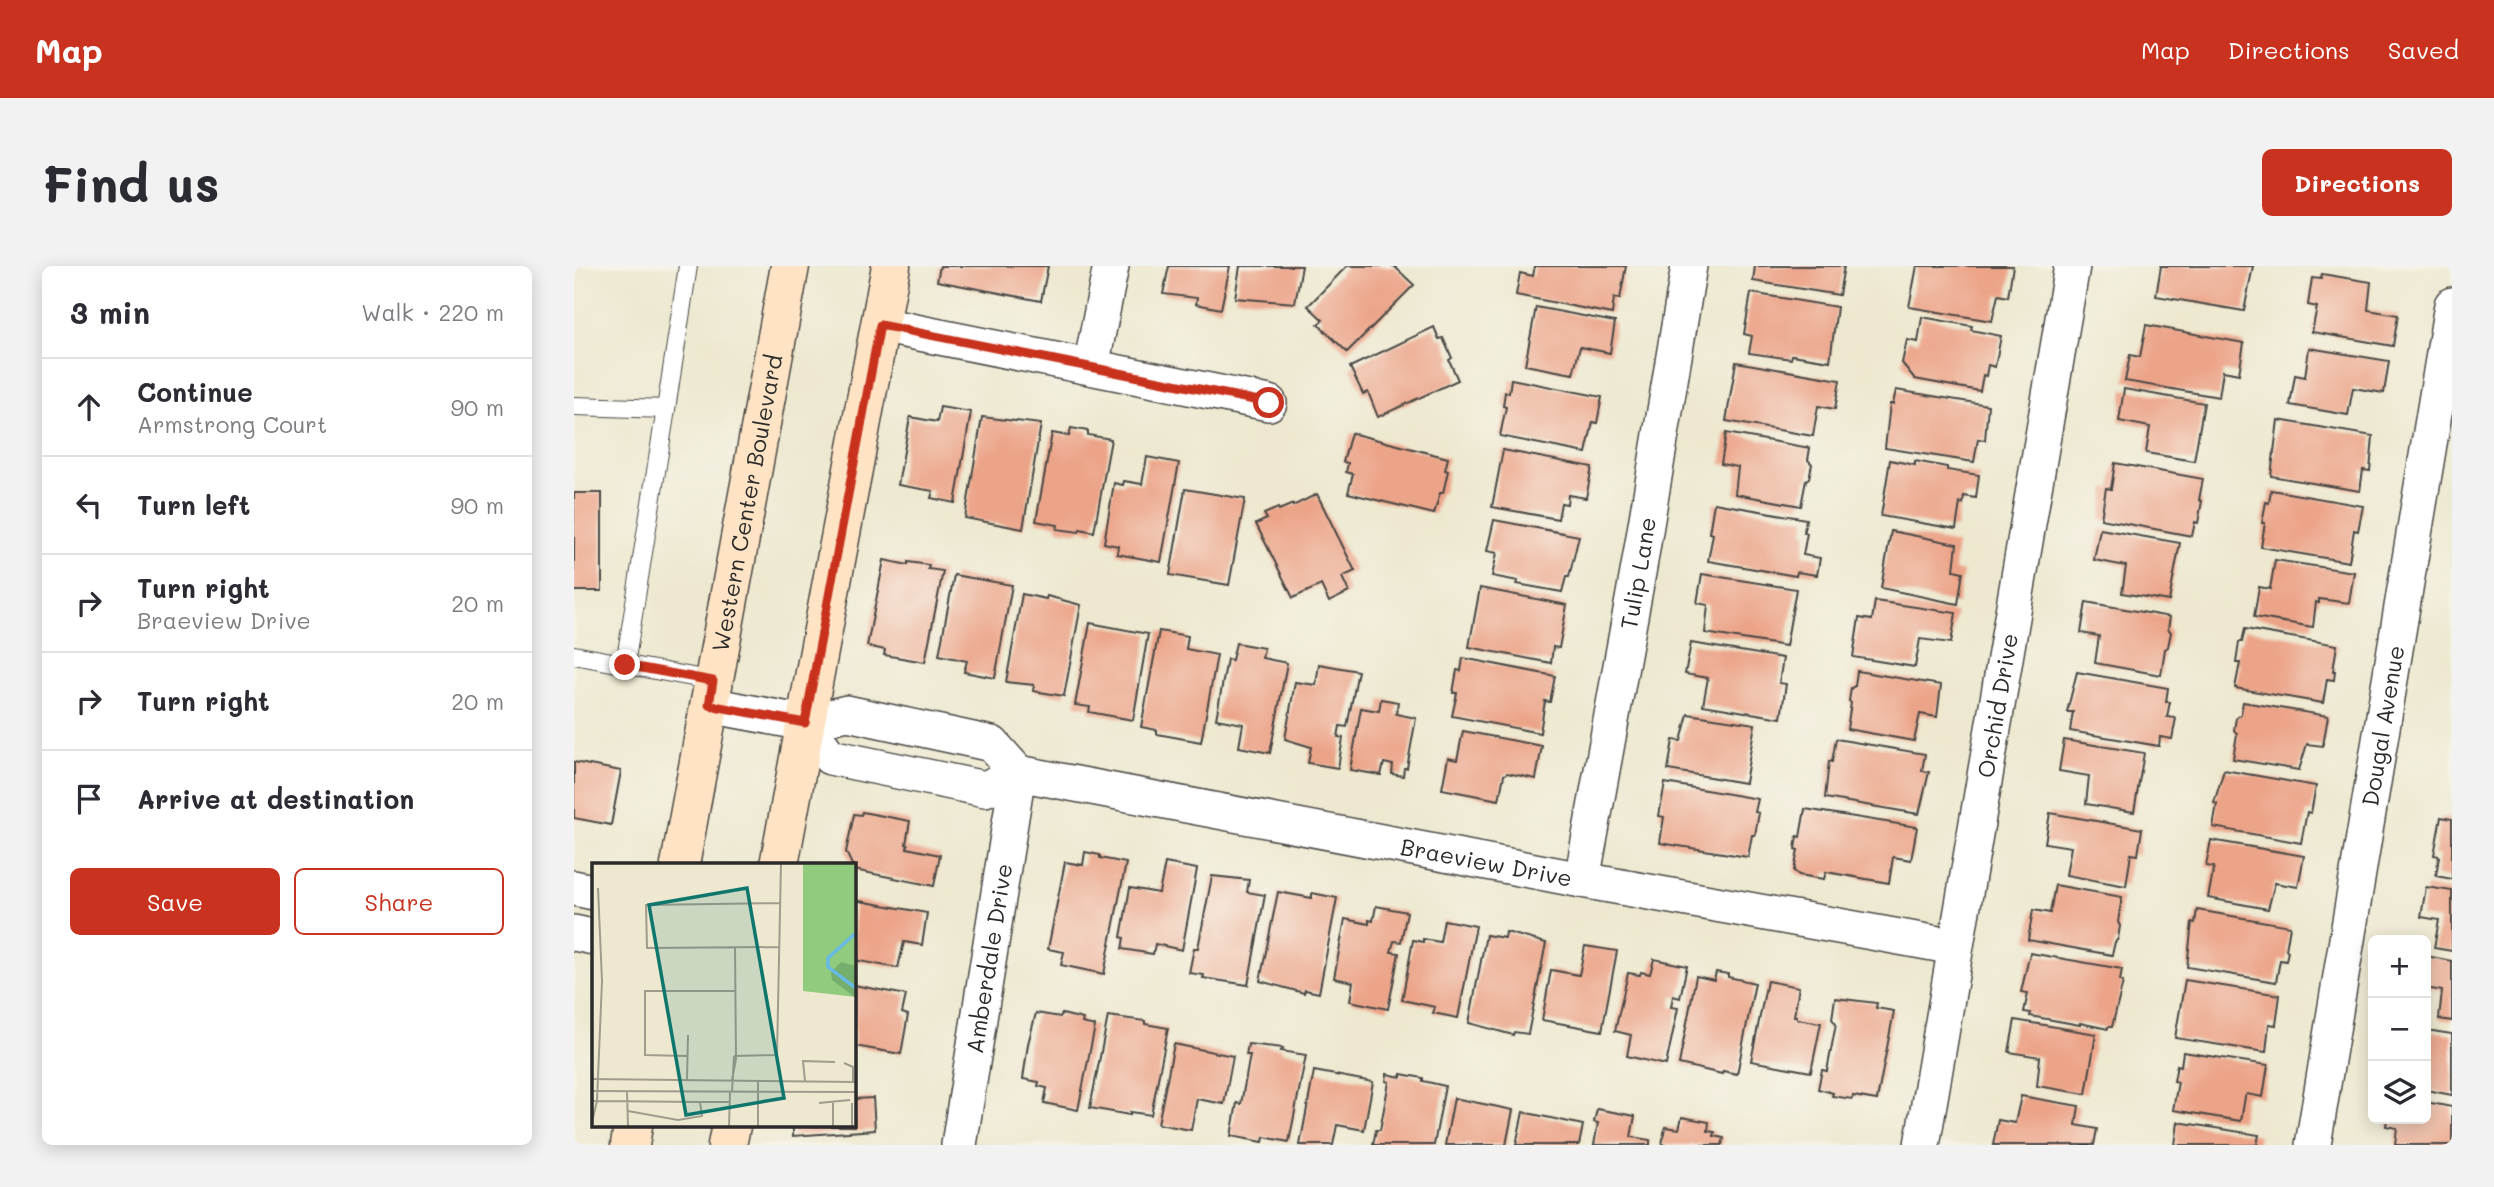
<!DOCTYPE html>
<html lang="en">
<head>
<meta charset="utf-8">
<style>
	body { margin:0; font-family:Mali,sans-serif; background:#f2f2f3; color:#2b2b33 }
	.controls { position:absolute; right:21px; bottom:21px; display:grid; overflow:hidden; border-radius:10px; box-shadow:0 4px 18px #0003 }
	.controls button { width:63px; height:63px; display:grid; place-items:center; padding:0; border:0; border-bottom:2px solid #e1e1e2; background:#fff; color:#2b2b33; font:35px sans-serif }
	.stop { position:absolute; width:21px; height:21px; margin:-16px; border:5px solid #c8321e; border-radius:50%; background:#fff }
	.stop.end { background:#c8321e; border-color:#fff; box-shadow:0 2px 7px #0008 }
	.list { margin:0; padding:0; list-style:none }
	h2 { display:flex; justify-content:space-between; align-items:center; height:91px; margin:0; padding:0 28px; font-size:30px }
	h2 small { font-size:23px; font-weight:400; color:#7c7c81 }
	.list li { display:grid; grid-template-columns:46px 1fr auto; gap:21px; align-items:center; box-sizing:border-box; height:98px; padding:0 28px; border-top:2px solid #e1e1e2 }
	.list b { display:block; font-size:26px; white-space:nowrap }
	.list p { margin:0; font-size:23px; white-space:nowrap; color:#7c7c81 }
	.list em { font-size:23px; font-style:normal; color:#7c7c81 }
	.actions { display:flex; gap:14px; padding:21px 28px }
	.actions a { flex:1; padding:16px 0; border:2px solid #c8321e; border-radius:10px; text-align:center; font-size:24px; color:#c8321e }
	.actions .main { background:#c8321e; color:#fff }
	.icon { flex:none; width:38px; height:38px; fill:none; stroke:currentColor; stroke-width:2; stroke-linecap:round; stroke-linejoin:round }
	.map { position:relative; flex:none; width:1878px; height:879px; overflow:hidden; border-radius:10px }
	header { display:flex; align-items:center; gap:42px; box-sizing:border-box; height:98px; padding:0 35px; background:#c8321e; color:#fff }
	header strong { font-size:33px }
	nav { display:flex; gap:38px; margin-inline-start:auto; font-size:24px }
	.intro { display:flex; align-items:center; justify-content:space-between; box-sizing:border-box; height:168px; padding:0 42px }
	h1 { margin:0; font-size:49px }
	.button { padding:18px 32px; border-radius:10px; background:#c8321e; color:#fff; font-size:24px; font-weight:700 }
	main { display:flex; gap:42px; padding:0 42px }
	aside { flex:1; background:#fff; border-radius:10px; box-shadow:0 4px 18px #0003 }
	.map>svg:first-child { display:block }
</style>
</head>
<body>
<header>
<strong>Map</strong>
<nav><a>Map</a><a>Directions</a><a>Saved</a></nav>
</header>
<div class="intro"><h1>Find us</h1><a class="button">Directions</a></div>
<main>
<aside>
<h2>3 min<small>Walk · 220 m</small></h2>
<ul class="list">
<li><svg class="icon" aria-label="ahead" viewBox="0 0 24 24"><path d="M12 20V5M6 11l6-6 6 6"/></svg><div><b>Continue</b><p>Armstrong Court</p></div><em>90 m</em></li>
<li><svg class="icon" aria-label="left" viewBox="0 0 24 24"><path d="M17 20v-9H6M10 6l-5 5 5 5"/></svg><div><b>Turn left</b></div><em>90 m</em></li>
<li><svg class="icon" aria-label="right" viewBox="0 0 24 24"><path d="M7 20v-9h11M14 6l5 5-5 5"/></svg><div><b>Turn right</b><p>Braeview Drive</p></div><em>20 m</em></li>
<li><svg class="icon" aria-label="right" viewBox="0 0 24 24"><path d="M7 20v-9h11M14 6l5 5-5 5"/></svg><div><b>Turn right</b></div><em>20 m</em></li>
<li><svg class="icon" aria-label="arrive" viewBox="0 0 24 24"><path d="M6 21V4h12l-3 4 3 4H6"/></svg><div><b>Arrive at destination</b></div></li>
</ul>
<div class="actions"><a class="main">Save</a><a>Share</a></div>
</aside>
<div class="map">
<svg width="1878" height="879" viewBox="0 0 1878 879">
	<rect width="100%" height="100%" fill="#f7f3e8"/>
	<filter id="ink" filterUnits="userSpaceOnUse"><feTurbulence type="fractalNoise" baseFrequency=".0143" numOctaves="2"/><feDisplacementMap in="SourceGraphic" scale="14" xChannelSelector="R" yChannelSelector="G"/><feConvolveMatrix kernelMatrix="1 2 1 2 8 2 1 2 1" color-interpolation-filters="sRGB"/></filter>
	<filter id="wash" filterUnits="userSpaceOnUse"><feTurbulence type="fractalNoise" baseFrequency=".00686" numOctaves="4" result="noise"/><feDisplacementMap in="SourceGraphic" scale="28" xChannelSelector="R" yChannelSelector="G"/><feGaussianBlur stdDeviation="1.57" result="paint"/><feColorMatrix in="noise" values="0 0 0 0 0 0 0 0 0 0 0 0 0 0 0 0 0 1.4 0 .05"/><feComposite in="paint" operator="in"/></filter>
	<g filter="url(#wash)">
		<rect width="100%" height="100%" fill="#ede8cf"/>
		<g id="blocks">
			<g fill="#eca489">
				<path d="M366,0h108l-7,35 -104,-20z"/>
				<path d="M595,0h61l-9,43 -25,-5 1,-6 -34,-4z"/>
				<path d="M666,0h62l-7,37 -60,-5z"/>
				<path d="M773,0h47l20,19 -67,67 -29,-28 5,-4 -15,-14z"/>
				<path d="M961,0h91l-6,33 -6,-1 -2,16 -96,-19 4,-22 13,3z"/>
				<path d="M1181,0h89l-5,29 -86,-14z"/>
				<path d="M1343,0h96l-5,31 -10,-2 -6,26 -83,-14z"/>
				<path d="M1587,0h92l-9,45 -88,-15z"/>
				<path d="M1748,8l49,8 -3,28 30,5 -5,31 -81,-14 5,-25 -9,-2 4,-27 9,1z"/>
				<path d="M1177,27l86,14 -7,54 -38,-6 -1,4 -42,-6 3,-17 -8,-2z"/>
				<path d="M962,41l79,15 -5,31 -30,-6 -7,27 -48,-9z"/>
				<path d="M1348,51l50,9 -1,4 30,6 -6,31 -7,-2 -2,11 -3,-1 -3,16 -65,-12 -13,-16 5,-23 11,2z"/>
				<path d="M1572,59l98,18 -5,31 -16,-3 -4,26 -94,-16 5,-26 10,2z"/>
				<path d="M860,61l5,12 4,-1 9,20 -3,2 9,20 -80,37 -10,-25 -5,2 -13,-27z"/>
				<path d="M1735,82l80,13 -5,32 -31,-5 -5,27 -58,-10 5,-30 10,2z"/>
				<path d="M1162,96l104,18 -5,29 -17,-3 -5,30 -87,-15z"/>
				<path d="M937,113l91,18 -5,26 -4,-1 -7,31 -86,-17 6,-29 -3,-1 2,-14 4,1z"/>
				<path d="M1550,123l80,14 -10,58 -48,-8 4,-26 -31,-6z"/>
				<path d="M1322,124l92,15 -3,35 -7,-1 -4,23 -89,-14 5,-44h3z"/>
				<path d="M366,141l31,5 -16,91 -24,-5 2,-7 -35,-6 12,-68 27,5z"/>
				<path d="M408,151l59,7 -18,105 -58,-11z"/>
				<path d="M1704,154l95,16 -3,35 -7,-1 -3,21 -89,-15z"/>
				<path d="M497,162l17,3v4l23,4 -17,93 -14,-3 -1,3 -22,-3 1,-4 -22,-4 16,-88 17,3z"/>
				<path d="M777,167l97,25 -3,12 3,1 -5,22h-3l-6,21 -86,-21 5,-19 -7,-2 2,-9 -5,-1z"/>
				<path d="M1152,167l84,15 -2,12 4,4 -3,14 -3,2 -5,26 -66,-12 3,-27 -17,-3z"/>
				<path d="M929,184l89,17 -6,31 -18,-3 -1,9 -6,-1 -3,16 -66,-12z"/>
				<path d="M573,191l32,6 -18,99 -44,-8 1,-8 -14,-3 10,-60 9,2 1,-4 18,3z"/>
				<path d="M1316,194l25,5v-4l32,6v3l32,5 -3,23 -12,-2 -1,8 -3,-1 -4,26 -75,-13z"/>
				<path d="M1541,197l88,16 -4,21 3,1 -4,22 -3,-1 -3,14 -91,-17 5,-31 5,1z"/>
				<path d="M611,223l60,10 -16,86 -59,-10z"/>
				<path d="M1697,224l92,16 -5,25 -4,-1 -5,32 -88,-15 4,-24h-3l4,-21 3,1z"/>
				<rect x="0" y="227" width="28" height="98"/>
				<path d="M743,228l38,77 -13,6 7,15 -20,10 -8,-17 -28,13 -37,-74 11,-5 -3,-5 14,-6 1,2 14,-6v2z"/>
				<path d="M1140,237l92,16 -2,13 3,1 -4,22 17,3 -3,17 -20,-3 -1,4 -88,-15 5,-27 -4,-1z"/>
				<path d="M920,254l85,16 -10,41h-3l-4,15 -45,-8 1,-3 -26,-5 5,-23 -10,-2z"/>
				<path d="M1526,263l80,14 -11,58 -47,-8 4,-27 -32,-6z"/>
				<path d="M1317,265l66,13 -3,26 9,2 -5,32 -77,-16z"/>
				<path d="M310,294l24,5v-3l21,3 -1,4 15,2 -18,91 -41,-7 1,-5 -18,-4z"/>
				<path d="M1701,294l79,12 -5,31 -30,-4v4l-3,-1 -3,25 -59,-10 5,-30 11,2z"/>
				<path d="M1128,308l94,15 -10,57 -81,-13 3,-28 -11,-2z"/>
				<path d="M380,309l58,10 -17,93 -31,-6 3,-11 -28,-6z"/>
				<path d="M906,322l87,17 -8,43 -6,-1 -2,16 -82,-16z"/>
				<path d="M448,328l24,5 1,-3 34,9 -17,91 -31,-5 1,-6 -28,-3z"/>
				<path d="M1301,335l81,12 -5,30 -31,-4 -5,28 -62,-10 6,-39 13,2z"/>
				<path d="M1512,336l84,15 -2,12 3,3 -3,15 -3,2 -4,26 -66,-12 4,-27 -18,-3z"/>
				<path d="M516,357l58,11 -15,86 -44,-8 1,-5 -15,-2z"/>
				<path d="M1671,363l92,16 -4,26h2l-1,9 -7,-1 -4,24 -88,-15 5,-25h-4l3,-21h3z"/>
				<path d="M585,365l29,5 -2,13 31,6 -16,87 -44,-8v-4l-16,-3z"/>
				<path d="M662,377l28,5 -2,10 25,5 -17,90 -31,-6 4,-23 -27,-5 11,-60 5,1z"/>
				<path d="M1117,377l92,15 -4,25 7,1 -5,34 -78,-13 5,-27 -23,-4z"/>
				<path d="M889,392l92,18 -5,26 -5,-1 -5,32 -88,-17 5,-23h-4l4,-23 4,1z"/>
				<path d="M745,398l39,7 -11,56 -7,-1 -2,11 5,1 -5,30 -30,-5 3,-16 -26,-8 10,-57 21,3z"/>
				<path d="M1283,405l84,14 -4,32 -17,-3 -6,27 -67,-12 4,-26 -2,-2 2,-13 4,-2z"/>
				<path d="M1503,406l91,16 -2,14h4l-3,15 9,1 -4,21 -12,-2 -1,9 -89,-15 3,-19h-6z"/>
				<path d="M807,433l17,3 -2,12 20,4 -9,50h-3l-1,8 -11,-2 1,-9 -9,-2 -3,12 -31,-5 11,-62 18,3z"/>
				<path d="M1669,436l85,14 -5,30 -16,-2 -8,26 -66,-11 4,-25 -3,-4 2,-12 5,-4z"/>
				<path d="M1114,448l67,10 -10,59 -77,-13 5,-30 8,1z"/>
				<path d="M889,465l79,15 -6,33 -29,-6 -3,2 -5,25 -57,-11 6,-31 9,2z"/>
				<path d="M1262,473l89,15 -3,17 7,1 -10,42 -94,-16 4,-37 3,1z"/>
				<path d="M1490,474l80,13 -10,59 -48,-8 3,-28 -30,-5z"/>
				<path d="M0,496l47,9 -10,54 -37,-7z"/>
				<path d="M1650,504l92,16 -5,27 -4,-1 -6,31 -88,-16 4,-23 -3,-1z"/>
				<path d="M1091,517l93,16 -3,13 4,1 -4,22h-3l-4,22 -88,-14 4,-26 -5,-1z"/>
				<path d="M1231,543l112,18 -6,33 -18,-3 -4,26 -63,-11 -2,7 -25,-4 -5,-4 4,-21 -3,-1 2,-13 3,1z"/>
				<path d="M288,546l48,9 -4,23 2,1 -1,3 33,7 -6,31 -80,-16v-5h-2l-6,-13 8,-38 7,1z"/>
				<path d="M1476,547l92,16 -4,26 -7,-1 -5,32 -60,-11 5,-28 -26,-4z"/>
				<path d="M1867,551l11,2v60l-16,-3 3,-20 -5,-1z"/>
				<path d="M1637,574l93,16 -6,31 -23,-4 -7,26 -60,-11 6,-31 -8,-1z"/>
				<path d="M511,586l15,3v3l26,5 -22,111 -43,-9 3,-13 -16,-3 17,-87 18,3z"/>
				<path d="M591,597l32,6 -15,81 -27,-6 -2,10 -31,-5 2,-11 -3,-1 9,-49 29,5z"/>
				<path d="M638,610l37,4 -2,12 18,3 -17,90 -45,-7 1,-3 -15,-2 5,-25h4z"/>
				<path d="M1481,619l67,12 -4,25 2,4 -2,13 -3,3 -3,13 -84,-15 5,-30 17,3z"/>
				<path d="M1852,621l26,4v60l-18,-3 5,-28 -18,-3z"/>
				<path d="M704,626l34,6v-5l25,5 -18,95 -14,-3 -1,3 -44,-12z"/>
				<path d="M280,634l73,13 -5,32 -18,-3 -6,26 -44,-8z"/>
				<path d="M802,640l31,6 -6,30 -7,-1 -3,11 8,1 -11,56 -38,-8 3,-19 -19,-4 11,-59 24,5v-4l4,1z"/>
				<path d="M1623,644l93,16 -4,24 2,1 -2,10 -6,-1 -4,22 -89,-15 5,-45 3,1z"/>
				<path d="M870,654l32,6 -18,92 -25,-5 2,-6 -33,-7 11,-60 10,2v-3l17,3z"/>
				<path d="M932,666l40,11 -18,91 -14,-2 -1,3 -44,-12 17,-88 19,3z"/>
				<path d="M1011,680l32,5 -15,80 -60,-11 9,-50 28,5z"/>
				<path d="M1456,687l92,16 -2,12 3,1 -11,45h-4v2l-28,-6v2l-50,-9 1,-3 -7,-1 4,-19 -7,-1z"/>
				<path d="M1852,690l26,5v60l-13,-2 3,-28 -16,-3z"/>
				<path d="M1080,693l33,7 -7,32 -7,-2 -2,11 7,1 -12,57 -39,-9 4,-21 -16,-4 13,-58 12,2 1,-3 9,2z"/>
				<path d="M1142,706l12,2v3l27,6 -18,91 -14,-3 -1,3 -43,-10 17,-88 18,4z"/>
				<path d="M1611,714l95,15 -4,30 -7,-1 -3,28 -91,-14z"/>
				<path d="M1193,715l32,6 -5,29h3v3l24,4 -10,49 -60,-11z"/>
				<path d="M280,719l52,10 -4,18 6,2 -7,39 -47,-8z"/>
				<path d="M1261,732l42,5 -1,5 18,3 -17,89 -24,-4 -1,3 -20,-3 1,-3 -15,-4 4,-19 5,1 9,-47 -4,-5z"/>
				<path d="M462,747l24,4 2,-3 21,5 -1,4 13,3 -17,84 -34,-7 3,-15 -9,-2 1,-4 -16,-3 5,-35z"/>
				<path d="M534,750l37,5v3l23,4 -17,87 -21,-3v3l-40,-7z"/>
				<path d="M1441,754l81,14 -10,60 -49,-8 3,-29 -31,-5z"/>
				<path d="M1852,764l26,4v61l-26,-5z"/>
				<path d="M600,778l59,12 -9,48 -27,-5 -6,31 -33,-6z"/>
				<path d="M674,778l35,4 -2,3 25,4 -17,87 -25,-5 -1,5 -32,-6 6,-33 4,1 9,-49h-4z"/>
				<path d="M1609,786l85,13 -5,32 -16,-3 -2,3 -4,24 -68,-11 5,-28 -4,-1 3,-16 4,1z"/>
				<path d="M740,805l59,11 -9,48 -27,-5 -4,20h-33z"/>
				<path d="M813,808l14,3v-3l22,4v3l22,5 -11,59h-61l3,-15h4l9,-48 -3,-1z"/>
				<path d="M1447,830l58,10 -3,19 21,4 -3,16h-101l5,-25 17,3z"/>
				<path d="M299,832l2,32 -82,6v-10h61v-27z"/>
				<path d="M880,832l59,12 -7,35h-61z"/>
				<path d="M1852,836l26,5v38h-57l2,-17 -11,-2 1,-7h39z"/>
				<path d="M1023,843l38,7 -4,21 19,3v5h-56l4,-22 -4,-1z"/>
				<path d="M949,846l60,13 -4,20h-63z"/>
				<path d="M1108,851l27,5 -1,9 7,1 -1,4 10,2 -2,7h-60l3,-18 14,2z"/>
				<path d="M1604,856l81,13 -2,10h-82z"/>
			</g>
		</g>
	</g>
	<g filter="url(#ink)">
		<use href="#blocks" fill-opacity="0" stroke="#484744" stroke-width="2"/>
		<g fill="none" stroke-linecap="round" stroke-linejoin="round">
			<defs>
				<g id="service">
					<path d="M0,140l92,3 -41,256"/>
					<path d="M92,143l22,-143"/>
					<path d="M0,389l140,26"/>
				</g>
				<g id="minor">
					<path d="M306,59l389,78"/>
					<path d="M517,101l20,-101"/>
					<path d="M135,439l96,18 42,-10 145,31 26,29"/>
					<path id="s1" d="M231,457l25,34 155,32 33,-16 564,107 373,67"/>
					<path id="s2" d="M1008,614l57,-313 50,-301"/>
					<path d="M0,622l19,4"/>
					<path d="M0,667l19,4"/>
					<path id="s3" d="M385,879l59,-372"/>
					<path id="s4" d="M1348,879l150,-879"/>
					<path id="s5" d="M1739,879l139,-840"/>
				</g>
				<g id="secondary">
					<path id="s6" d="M106,599l110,-599"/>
					<path d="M205,599l112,-599"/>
					<path d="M56,879l3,-19"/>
					<path d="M153,879l4,-19"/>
				</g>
			</defs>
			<use href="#service" stroke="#484744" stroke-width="20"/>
			<use href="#minor" stroke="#484744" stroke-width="38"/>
			<use href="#secondary" stroke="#484744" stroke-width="41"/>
			<use href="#service" stroke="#fff" stroke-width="18"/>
			<use href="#minor" stroke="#fff" stroke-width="35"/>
			<use href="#secondary" stroke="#fee4c5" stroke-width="38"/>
		</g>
	</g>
	<g fill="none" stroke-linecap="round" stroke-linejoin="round" filter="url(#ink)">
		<path stroke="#c8321e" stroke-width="9" d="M51,399l88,16 -4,24 96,18 75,-398 389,78"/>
	</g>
	<g text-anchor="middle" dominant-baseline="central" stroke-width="5" stroke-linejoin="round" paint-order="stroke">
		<g font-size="23" fill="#2b2b2b" stroke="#f7f3e8">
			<text stroke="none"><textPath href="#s6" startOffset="368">Western Center Boulevard</textPath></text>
			<text stroke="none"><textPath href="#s2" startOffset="312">Tulip Lane</textPath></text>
			<text stroke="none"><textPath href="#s4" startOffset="446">Orchid Drive</textPath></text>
			<text stroke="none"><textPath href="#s5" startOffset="425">Dougal Avenue</textPath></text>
			<text stroke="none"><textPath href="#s1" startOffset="714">Braeview Drive</textPath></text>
			<text stroke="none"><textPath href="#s3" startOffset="189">Amberdale Drive</textPath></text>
		</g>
	</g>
	<g transform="translate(18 597)">
		<rect width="264" height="264" fill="#ede8cf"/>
		<path d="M264,0v134l-53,-6v-127z" fill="#91cb7e"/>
		<path d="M249,99l15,4v32l-24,-18 -1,-8z" fill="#74af6d"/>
		<path fill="none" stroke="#68bae4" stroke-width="3.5" d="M265,69l-29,26v9l29,22"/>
		<path fill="none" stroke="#9f9c8d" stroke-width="2" d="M6,25l4,93 -5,120 103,1M187,84l-132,1 -1,-43 134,-2M95,193l-42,-1v-64h90M142,193l43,-1 4,-192M252,200l9,4v14M0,216l265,3M95,217l1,-45M140,217l4,-21 -1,-112M213,218l-2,-20 32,1M0,228l265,1M35,228l1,36M140,229l2,-36M0,238h5l-5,21M227,240l31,-3M260,240v24h5M36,248l50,9 24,-4 -2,-14h30M137,264l1,-35M166,264v-46M241,264v-24"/>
		<path fill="#0f766e" fill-opacity="0.15" stroke="#0f766e" stroke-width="3.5" d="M155,25l37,210 -98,17 -37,-210z"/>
		<rect width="264" height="264" fill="none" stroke="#2b2b2b" stroke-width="3.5"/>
	</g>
</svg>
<div class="controls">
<button>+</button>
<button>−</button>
<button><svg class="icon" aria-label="layers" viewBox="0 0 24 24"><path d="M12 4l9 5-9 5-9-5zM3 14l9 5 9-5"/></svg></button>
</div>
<div class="stop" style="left:695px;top:137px"></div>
<div class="stop end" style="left:51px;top:399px"></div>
</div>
</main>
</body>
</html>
